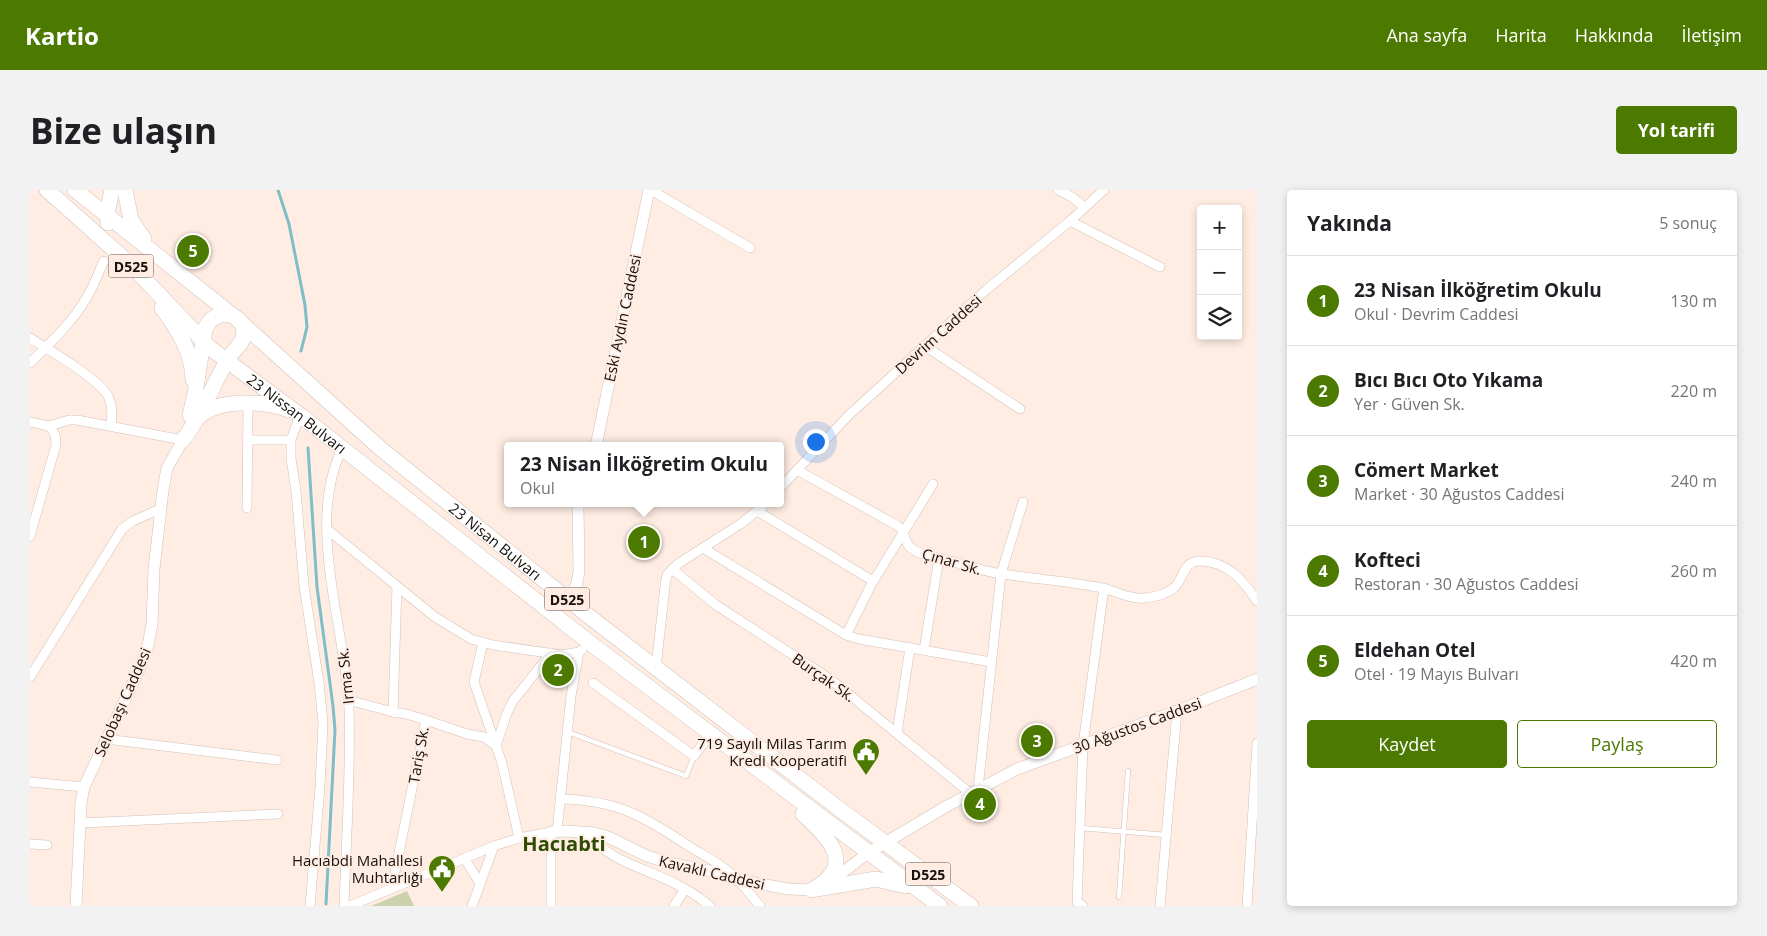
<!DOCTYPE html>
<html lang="tr">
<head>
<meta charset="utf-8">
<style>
	body { margin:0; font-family:"Open Sans",sans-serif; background:#f2f2f2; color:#202124 }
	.controls { position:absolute; right:15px; top:15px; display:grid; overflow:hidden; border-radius:5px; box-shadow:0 2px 8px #0003 }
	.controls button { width:45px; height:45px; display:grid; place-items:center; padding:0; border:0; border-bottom:1px solid #e0e0e0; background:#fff; color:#202124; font:25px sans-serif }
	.you { position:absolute; left:785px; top:251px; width:18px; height:18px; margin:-12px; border:4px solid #fff; border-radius:50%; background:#1a73e8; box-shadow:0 0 0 8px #1a73e833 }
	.badge { display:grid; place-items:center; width:32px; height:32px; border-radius:50%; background:#4c7a00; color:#fff; font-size:16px; font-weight:700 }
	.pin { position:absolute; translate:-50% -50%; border:2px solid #fff; box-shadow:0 1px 5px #0006 }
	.popup { position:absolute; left:474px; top:252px; width:280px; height:65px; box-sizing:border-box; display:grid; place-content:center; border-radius:5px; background:#fff; filter:drop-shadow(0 1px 4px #0005); font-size:16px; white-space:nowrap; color:#757577 }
	.popup b { font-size:19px; color:#202124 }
	.popup::after { content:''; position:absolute; left:50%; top:100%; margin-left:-10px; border:10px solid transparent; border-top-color:#fff }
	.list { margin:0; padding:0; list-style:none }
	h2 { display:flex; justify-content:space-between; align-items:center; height:65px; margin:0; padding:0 20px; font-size:21px }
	h2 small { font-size:16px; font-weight:400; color:#757577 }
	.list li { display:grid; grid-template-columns:32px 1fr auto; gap:15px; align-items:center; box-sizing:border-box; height:90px; padding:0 20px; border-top:1px solid #e0e0e0 }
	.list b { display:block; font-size:19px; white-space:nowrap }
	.list p { margin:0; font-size:16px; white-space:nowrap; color:#757577 }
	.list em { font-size:16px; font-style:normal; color:#757577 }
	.actions { display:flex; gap:10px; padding:15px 20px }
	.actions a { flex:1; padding:11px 0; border:1px solid #4c7a00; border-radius:5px; text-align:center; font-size:18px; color:#4c7a00 }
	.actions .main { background:#4c7a00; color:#fff }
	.icon { flex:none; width:28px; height:28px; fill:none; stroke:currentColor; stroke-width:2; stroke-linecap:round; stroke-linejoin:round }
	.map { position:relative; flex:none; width:1227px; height:716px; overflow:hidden; border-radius:5px }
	header { display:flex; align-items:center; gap:30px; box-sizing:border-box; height:70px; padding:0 25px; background:#4c7a00; color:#fff }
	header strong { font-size:24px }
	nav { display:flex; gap:28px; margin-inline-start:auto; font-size:18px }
	.intro { display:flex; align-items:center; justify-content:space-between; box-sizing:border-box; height:120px; padding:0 30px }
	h1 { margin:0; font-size:35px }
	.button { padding:12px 22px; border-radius:5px; background:#4c7a00; color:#fff; font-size:18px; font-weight:700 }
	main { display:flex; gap:30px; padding:0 30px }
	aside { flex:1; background:#fff; border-radius:5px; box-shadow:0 2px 8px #0003 }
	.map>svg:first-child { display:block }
</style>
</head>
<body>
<header>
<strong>Kartio</strong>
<nav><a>Ana sayfa</a><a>Harita</a><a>Hakkında</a><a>İletişim</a></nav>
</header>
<div class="intro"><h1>Bize ulaşın</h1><a class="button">Yol tarifi</a></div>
<main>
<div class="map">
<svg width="1227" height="716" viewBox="0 0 1227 716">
	<rect width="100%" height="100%" fill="#ffede3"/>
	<path fill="#cdd2ae" d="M377,701l7,15h-43z"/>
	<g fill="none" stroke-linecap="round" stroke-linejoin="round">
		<g stroke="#80bdc6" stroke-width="3">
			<path d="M248,0l11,34 16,81 2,22 -6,24"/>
			<path d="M278,258l9,139 16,119 2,24 -9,174"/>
		</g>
		<defs>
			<g id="lane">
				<path d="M538,542l118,44 8,-20"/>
				<path d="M1050,638l86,7"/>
				<path d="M1089,707l9,-126"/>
			</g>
			<g id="street">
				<path d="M621,0l99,58"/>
				<path d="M1028,0l14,7 12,10"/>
				<path d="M1040,31l90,46"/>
				<path d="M0,148c18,11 69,41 78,58 5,10 4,19 3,30"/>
				<path d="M895,156l95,63"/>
				<path d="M0,173c20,-20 43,-41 57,-66 7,-11 11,-24 17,-36"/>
				<path d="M270,225l-9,25v18l5,33 8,95 15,97 4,40 -3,63 -10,120"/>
				<path d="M0,232l19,4 20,-6h8l106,20"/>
				<path d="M218,250h43"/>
				<path d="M312,259c-37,75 4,180 7,260 2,66 -3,132 -5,197"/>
				<path d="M767,280l101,56c8,6 6,17 13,22 11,8 28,10 40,13 17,5 34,11 52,13 31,5 63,7 94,13 17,2 31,13 48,11 9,-1 22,-4 29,-10 10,-9 9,-28 27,-27 27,1 42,19 56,40"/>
				<path d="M750,298l69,-73 33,-30 104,-95 84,-69 34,-31"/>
				<path d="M217,318l1,-104"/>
				<path d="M727,321l116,70"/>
				<path d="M298,340l107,87 36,22 22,6 69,10 17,-3"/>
				<path d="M0,346l26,-91c0,-8 -1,-13 -7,-19"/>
				<path d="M673,358l143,87 13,4 132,23"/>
				<path d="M642,379l44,36 114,74 140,114"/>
				<path d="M816,445l25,-50 62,-101"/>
				<path d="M453,452l-9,40 22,64"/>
				<path d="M894,460l15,-92"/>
				<path d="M626,478l9,-82 2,-11 12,-12 63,-40 24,-20"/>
				<path d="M0,487l92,-148 11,-8 27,-12"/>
				<path d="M563,493l101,73 16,-22"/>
				<path d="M318,510l45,12"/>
				<path d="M396,530l41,14 17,3 12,9"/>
				<path d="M867,543l13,-85"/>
				<path d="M76,549l171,21"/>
				<path d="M0,592l54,5"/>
				<path d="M948,599l23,-215 22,-72"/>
				<path d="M530,609c57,1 84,17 130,48 13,8 27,15 39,25 12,10 21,22 31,34"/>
				<path d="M50,633l198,-9"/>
				<path d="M527,641l14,-135 8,-44 3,-2"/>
				<path d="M556,642c23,30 60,36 92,53 12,6 22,13 32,21"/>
				<path d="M489,648l-17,-75 -6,-17 11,-33 6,-12 38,-48"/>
				<path d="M0,654l17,1"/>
				<path d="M434,668l16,25"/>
				<path d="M362,697l34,-167 -20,-6 -13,-2 4,-126"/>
				<path d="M320,716l144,-60 25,-8 32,-6v74"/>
				<path d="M442,716l22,-60"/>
				<path d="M644,716l11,-17"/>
				<path d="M1053,716l-6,-4 6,-157 21,-157"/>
				<path d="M1130,716l17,-195"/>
				<path d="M1217,716l10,-163"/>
			</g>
			<g id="secondary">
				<path d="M566,256l53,-256"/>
				<path d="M537,409l9,-12 3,-15 -1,-69"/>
				<path d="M521,642l16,-1 27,2 14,4 39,19 22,7 45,9 24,8 51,9 23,1 14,-5 42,-32 79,-47 70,-37 160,-58 80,-32"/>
				<path d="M46,716l5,-103 3,-16 56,-119 8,-22 4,-22 2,-55 9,-79 4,-22 16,-28"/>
			</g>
			<g id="highway">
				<path id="s1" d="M17,0l82,73 81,85 90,67 290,228 350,263"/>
				<path id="s2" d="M45,0l161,128 145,131 205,165 252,194 133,98"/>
				<path d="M95,0l6,30 13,19"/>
				<path d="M78,33v-14l4,-19"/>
				<path d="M132,118c15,20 31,45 31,72"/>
				<path d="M169,227c19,-19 67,-16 90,-7"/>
				<path d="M153,250c19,-25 29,-54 45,-81 5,-9 15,-14 16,-25 0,-24 -31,-26 -39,-5l-10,65 -5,21"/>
				<path d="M773,624c25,24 55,50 9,76"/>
				<path d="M786,699l60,-10 30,7"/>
			</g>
		</defs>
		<use href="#lane" stroke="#d2c1b8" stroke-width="5.5"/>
		<use href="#street" stroke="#d2c1b8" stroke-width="10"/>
		<use href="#secondary" stroke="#d2c1b8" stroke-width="12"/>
		<use href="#highway" stroke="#d2c1b8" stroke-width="16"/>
		<use href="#lane" stroke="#fff" stroke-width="4.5"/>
		<use href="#street" stroke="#fff" stroke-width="9"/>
		<use href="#secondary" stroke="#fff" stroke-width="11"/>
		<use href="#highway" stroke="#fff" stroke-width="15"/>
	</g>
	<defs>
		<symbol id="civic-pin" viewBox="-11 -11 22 30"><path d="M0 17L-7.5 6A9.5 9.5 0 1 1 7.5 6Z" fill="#4c7a00" stroke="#ffede3"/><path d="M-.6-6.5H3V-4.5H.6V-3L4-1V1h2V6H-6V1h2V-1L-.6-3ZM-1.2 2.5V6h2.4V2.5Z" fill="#fff"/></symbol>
	</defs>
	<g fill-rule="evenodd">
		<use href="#civic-pin" x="820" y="546" width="32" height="43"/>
		<use href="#civic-pin" x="396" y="663" width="32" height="43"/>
	</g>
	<g text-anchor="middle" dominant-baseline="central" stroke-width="4" stroke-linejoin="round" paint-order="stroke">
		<g fill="#ffede3" stroke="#5c524d" stroke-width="1">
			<rect x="78.5" y="64.5" width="45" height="23" rx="4"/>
			<rect x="514.5" y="397.5" width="45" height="23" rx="4"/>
			<rect x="875.5" y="672.5" width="45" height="23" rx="4"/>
		</g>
		<g font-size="14" font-weight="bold" fill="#16100d">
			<text x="101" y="76">D525</text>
			<text x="537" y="409">D525</text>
			<text x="898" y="684">D525</text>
		</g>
		<g font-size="15" fill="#16100d" stroke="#ffede3">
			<text transform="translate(592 128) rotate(-78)">Eski Aydın Caddesi</text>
			<text transform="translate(908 144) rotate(-42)">Devrim Caddesi</text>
			<text stroke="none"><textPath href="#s1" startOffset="336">23 Nissan Bulvarı</textPath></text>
			<text stroke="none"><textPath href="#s2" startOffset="548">23 Nisan Bulvarı</textPath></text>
			<text transform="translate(922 371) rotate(16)">Çınar Sk.</text>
			<text transform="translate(315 486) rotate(-96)">Irma Sk.</text>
			<text transform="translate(794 487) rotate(35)">Burçak Sk.</text>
			<text transform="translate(92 512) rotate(-66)">Selobaşı Caddesi</text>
			<text transform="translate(1107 535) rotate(-20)">30 Ağustos Caddesi</text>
			<text transform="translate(388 565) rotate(-80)">Tariş Sk.</text>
			<text transform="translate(682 682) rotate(13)">Kavaklı Caddesi</text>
		</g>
		<g font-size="15" fill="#16100d" stroke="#ffede3" text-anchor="end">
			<text x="817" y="553">719 Sayılı Milas Tarım<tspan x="817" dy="17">Kredi Kooperatifi</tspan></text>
			<text x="393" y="670">Hacıabdi Mahallesi<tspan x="393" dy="17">Muhtarlığı</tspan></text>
		</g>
		<g font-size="20" font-weight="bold" fill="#2d4b02" stroke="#ffede3">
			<text x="534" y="653">Hacıabti</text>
		</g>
	</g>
</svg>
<div class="controls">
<button>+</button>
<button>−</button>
<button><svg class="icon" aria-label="layers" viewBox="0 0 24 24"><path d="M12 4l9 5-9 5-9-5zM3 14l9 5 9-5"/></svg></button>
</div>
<div class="you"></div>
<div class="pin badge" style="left:614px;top:352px">1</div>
<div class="popup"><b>23 Nisan İlköğretim Okulu</b>Okul</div>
<div class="pin badge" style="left:528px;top:480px">2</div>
<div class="pin badge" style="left:1007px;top:551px">3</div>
<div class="pin badge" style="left:950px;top:614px">4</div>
<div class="pin badge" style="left:163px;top:61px">5</div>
</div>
<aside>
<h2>Yakında<small>5 sonuç</small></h2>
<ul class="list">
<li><span class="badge">1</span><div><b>23 Nisan İlköğretim Okulu</b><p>Okul · Devrim Caddesi</p></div><em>130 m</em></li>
<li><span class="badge">2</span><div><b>Bıcı Bıcı Oto Yıkama</b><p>Yer · Güven Sk.</p></div><em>220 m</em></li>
<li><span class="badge">3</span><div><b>Cömert Market</b><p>Market · 30 Ağustos Caddesi</p></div><em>240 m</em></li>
<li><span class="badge">4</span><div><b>Kofteci</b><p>Restoran · 30 Ağustos Caddesi</p></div><em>260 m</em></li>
<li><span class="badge">5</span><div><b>Eldehan Otel</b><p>Otel · 19 Mayıs Bulvarı</p></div><em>420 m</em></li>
</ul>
<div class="actions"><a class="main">Kaydet</a><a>Paylaş</a></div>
</aside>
</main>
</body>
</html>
